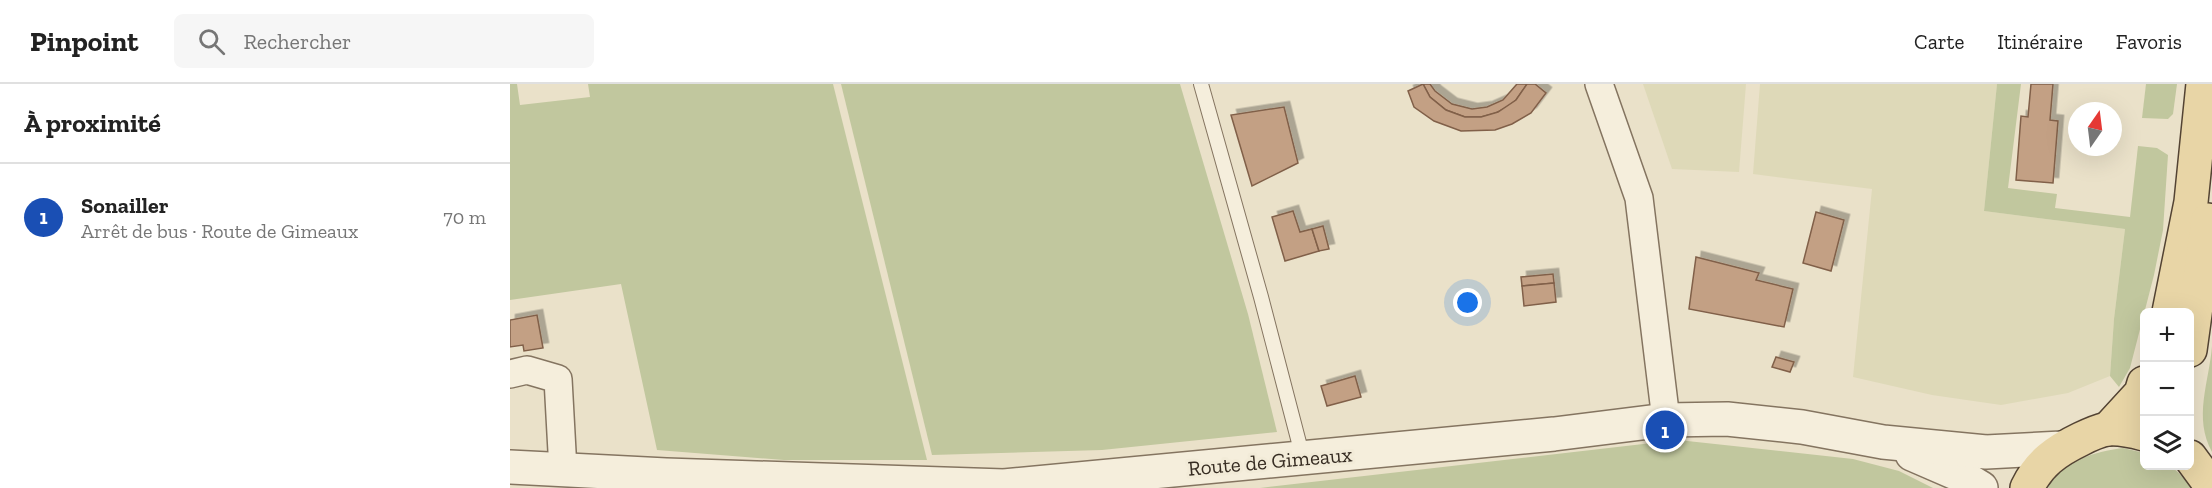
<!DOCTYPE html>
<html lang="fr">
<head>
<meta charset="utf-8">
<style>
	body { margin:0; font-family:"Zilla Slab",serif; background:#f6f6f6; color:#222 }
	.controls { position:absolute; right:18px; bottom:18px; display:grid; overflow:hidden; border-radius:9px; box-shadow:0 6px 24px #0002 }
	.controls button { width:54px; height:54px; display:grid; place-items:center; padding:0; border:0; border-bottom:2px solid #e0e0e0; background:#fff; color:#222; font:30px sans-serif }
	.compass { position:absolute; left:1558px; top:18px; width:54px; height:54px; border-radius:50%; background:#fff; box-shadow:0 6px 24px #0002; rotate:14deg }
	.you { position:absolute; left:958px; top:219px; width:21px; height:21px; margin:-15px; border:4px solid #fff; border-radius:50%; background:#1a73e8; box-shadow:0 0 0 9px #1a73e833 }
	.badge { display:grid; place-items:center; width:39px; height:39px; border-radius:50%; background:#d93025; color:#fff; font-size:20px; font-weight:700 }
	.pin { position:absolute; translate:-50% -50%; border:3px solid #fff; box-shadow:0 2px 6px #0006 }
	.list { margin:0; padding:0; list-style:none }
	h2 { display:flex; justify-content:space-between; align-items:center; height:78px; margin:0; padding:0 24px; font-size:26px }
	h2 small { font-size:20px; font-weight:400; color:#767676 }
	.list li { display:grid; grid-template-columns:39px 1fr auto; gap:18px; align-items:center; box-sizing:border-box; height:108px; padding:0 24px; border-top:2px solid #e0e0e0 }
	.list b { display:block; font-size:22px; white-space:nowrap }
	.list p { margin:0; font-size:20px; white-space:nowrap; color:#767676 }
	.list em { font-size:20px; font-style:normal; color:#767676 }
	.icon { flex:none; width:33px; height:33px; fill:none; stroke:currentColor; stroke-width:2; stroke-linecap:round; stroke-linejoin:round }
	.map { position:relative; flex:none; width:1702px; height:404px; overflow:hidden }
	header { display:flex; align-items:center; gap:36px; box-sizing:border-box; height:84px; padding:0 30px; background:#fff; border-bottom:2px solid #e0e0e0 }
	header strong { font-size:28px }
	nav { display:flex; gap:33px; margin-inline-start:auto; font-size:21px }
	.search { width:420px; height:54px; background:#f6f6f6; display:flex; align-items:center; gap:15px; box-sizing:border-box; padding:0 21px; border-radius:9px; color:#767676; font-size:22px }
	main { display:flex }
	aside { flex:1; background:#fff }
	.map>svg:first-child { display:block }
</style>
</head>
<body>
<header>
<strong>Pinpoint</strong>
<div class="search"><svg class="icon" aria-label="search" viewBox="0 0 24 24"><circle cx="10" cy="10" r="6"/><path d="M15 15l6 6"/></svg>Rechercher</div>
<nav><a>Carte</a><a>Itinéraire</a><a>Favoris</a></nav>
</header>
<main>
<aside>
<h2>À proximité<small></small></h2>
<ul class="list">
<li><span class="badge" style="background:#1a4fb4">1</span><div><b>Sonailler</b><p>Arrêt de bus · Route de Gimeaux</p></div><em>70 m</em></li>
</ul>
</aside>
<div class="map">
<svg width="1702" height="404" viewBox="0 0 1702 404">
	<defs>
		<filter id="shadow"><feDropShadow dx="5.5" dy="-5.5" stdDeviation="0" flood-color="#0004"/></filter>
	</defs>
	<rect width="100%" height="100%" fill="#eae1c9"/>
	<g fill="#ded9b8">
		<path d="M1133,0h103l-7,88 -67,-3z"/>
		<path d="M1250,0h237l-13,127 141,18 -11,90 -4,57 -42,17 -67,12 -69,-10 -79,-18 19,-188 -119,-15z"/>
	</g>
	<g fill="#c1c79e">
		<path d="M0,0h7l3,21 70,-8 -2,-13h245l94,376h-143l-127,-10 -36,-166 -111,16z"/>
		<path d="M331,0h339l68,230 29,118 -175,18 -170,5z"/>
		<path d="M1487,0h24l-13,104 49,6 -2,14 75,9 8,-71 19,2 11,7 -5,75 -9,45 -24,93 -11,19 -9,-11 4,-57 11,-90 -141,-18z"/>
		<path d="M1636,0h31l-4,30 -5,5 -26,-1z"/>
		<path d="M1702,262v106c-19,-35 -3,-69 0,-106z"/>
		<path d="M1168,356l175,19 46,12 34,17h-673z"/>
		<path d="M1613,364l21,5v13c32,0 27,-2 48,22h-144c15,-28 46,-36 75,-40z"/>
	</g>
	<g fill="#c3a084" stroke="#816049" stroke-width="1.5" filter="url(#shadow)">
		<path d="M913,0h7l5,7 17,13 20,5 15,-2 16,-7 14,-16h10l-11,16 -9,7 -11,6 -15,4h-16l-19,-7 -16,-13z"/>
		<path d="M913,0l7,13 16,13 19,7h16l17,-5 18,-12 11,-16h8l11,9 -15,20 -19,11 -17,6 -34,1 -27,-10 -20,-14 -6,-16z"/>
		<path d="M1521,0h22l-3,36 8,1 -5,62 -37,-3 5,-64 7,1z"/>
		<path d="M774,23l14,56 -46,23 -21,-71z"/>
		<path d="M783,127l7,21 12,-3 7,22 -34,10 -13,-44z"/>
		<path d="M1306,128l28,8 -13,51 -28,-8z"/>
		<path d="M813,142l6,23 -10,2 -7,-22z"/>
		<path d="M1186,173l63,16 -3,7 37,9 -9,38 -95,-18z"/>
		<path d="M1043,190l1,9 -32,3 -1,-9z"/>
		<path d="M1044,199l2,19 -32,4 -2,-20z"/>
		<path d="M27,231l6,33 -19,3 -1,-6 -13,2v-27z"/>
		<path d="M1266,273l18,5 -4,10 -18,-5z"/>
		<path d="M845,292l6,21 -34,9 -6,-20z"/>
	</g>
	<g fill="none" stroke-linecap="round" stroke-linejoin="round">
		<defs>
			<path id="service" d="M691,0l60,213 42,161"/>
			<g id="minor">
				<path d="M1089,0l40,114 27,222"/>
				<path d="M0,290l17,-4 31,9 5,91"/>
			</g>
			<g id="tertiary">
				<path d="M1402,370l46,20 23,14"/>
				<path d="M0,383l156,8 338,11 550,-52 112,-14 61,-1 75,8 81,15 103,10 76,-4"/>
			</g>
			<g id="primary">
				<path d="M1659,228l22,-110 12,-118"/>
				<path d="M1680,266l18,-130"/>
				<path d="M1598,345l33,-36 3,-10"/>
				<path d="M1680,373l22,30"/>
				<path d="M1517,404c12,-25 29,-37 54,-49 8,-4 17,-8 26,-10 12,-1 26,2 37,5"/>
			</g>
		</defs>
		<use href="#service" stroke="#847460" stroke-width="16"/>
		<use href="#minor" stroke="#847460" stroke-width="30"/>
		<use href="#tertiary" stroke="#847460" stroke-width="36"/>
		<use href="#primary" stroke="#534333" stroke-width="36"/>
		<use href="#service" stroke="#f5eedc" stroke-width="14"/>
		<use href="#minor" stroke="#f5eedc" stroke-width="27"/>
		<use href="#tertiary" stroke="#f5eedc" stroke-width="33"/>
		<use href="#primary" stroke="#e8d5a6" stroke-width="33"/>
	</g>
	<g text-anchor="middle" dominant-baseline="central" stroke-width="6" stroke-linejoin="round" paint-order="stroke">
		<g font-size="21" fill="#362c22" stroke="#f2ebd8">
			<text transform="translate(760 377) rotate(-5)">Route de Gimeaux</text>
		</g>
	</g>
</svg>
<div class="controls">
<button>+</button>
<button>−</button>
<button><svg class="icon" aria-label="layers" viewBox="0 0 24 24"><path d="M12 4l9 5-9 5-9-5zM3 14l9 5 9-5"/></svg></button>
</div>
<svg class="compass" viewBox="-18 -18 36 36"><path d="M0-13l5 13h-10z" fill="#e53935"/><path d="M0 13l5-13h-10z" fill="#767676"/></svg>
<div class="you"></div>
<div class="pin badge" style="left:1155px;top:346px;background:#1a4fb4">1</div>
</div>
</main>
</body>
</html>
